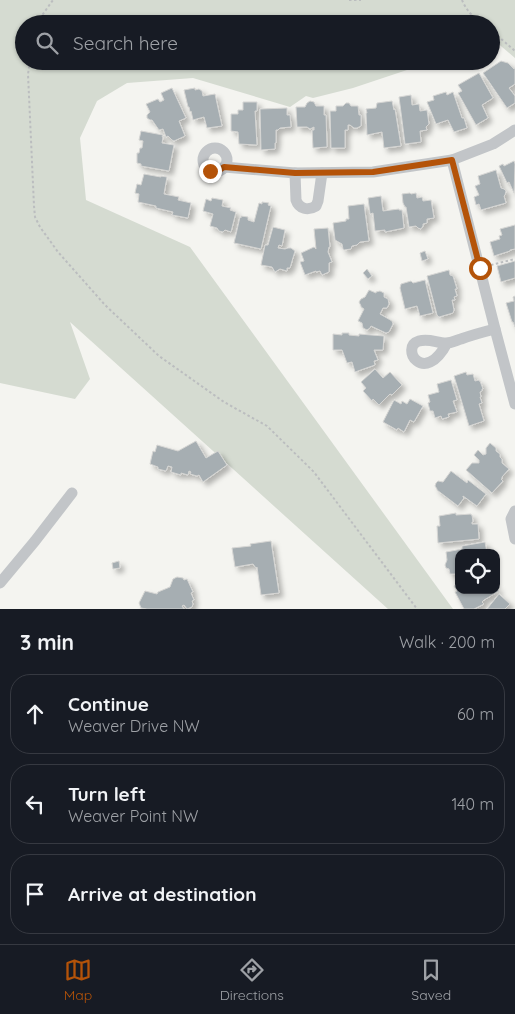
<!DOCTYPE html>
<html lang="en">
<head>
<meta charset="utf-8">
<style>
	body { margin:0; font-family:Quicksand,sans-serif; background:#242831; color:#f1f3f6 }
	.controls { position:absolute; right:15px; bottom:15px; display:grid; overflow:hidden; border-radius:10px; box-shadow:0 1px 4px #0004 }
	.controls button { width:45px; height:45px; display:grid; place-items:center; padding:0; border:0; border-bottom:1px solid #363941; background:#171b24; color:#f1f3f6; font:25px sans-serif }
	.stop { position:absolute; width:15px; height:15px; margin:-11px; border:4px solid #b45309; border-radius:50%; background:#fff }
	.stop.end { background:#b45309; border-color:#fff; box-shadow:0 1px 5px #0008 }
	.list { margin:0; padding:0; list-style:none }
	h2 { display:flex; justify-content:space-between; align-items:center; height:65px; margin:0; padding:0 20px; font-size:21px }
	h2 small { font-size:16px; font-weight:400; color:#9ea1a6 }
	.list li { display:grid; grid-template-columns:32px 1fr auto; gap:15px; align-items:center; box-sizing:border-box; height:80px; margin:0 10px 10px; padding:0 10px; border:1px solid #363941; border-radius:20px }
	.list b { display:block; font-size:19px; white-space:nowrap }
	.list p { margin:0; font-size:16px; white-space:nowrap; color:#9ea1a6 }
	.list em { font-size:16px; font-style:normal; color:#9ea1a6 }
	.icon { flex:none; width:28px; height:28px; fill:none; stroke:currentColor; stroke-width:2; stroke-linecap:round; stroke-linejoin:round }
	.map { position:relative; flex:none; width:515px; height:609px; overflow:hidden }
	.search { position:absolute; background:#171b24; box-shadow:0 1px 4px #0004; left:15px; right:15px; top:15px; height:55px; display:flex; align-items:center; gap:12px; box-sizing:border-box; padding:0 18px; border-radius:28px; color:#9ea1a6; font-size:19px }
	.sheet { height:335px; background:#171b24 }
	nav { display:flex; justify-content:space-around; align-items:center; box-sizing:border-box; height:70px; border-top:1px solid #363941; background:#171b24; font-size:14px; color:#9ea1a6 }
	nav a { display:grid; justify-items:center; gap:2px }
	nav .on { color:#b45309 }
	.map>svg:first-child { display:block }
</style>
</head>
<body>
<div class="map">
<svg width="515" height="609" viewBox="0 0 515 609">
	<defs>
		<filter id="shadow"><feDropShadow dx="4" dy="4" stdDeviation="2.5" flood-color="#0004"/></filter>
	</defs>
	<rect width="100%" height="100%" fill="#f4f4f0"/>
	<path fill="#d5dbd1" d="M0,0h515v58l-20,-17 -4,2v-19h-467v37h410l-81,27 -40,10 -7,-2 -16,11 -97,-29 -66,5 -30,18 -17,37 6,62 104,47 263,362h-65l-318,-287 20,57 -15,20 -75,-16z"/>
	<g fill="#a6aeb2" stroke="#d5d5d3" filter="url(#shadow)">
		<path d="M501,61l7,2 6,6 1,-1v16l-6,4 6,8v7l-8,5 -24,-35z"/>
		<path d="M479,73l14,25 -11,7 6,13 -12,7 -18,-32 4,-2 -4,-6z"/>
		<path d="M172,88l14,30 -7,3 6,15 -11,5 -2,-1 -4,-4 -2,1 -3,-8 -4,1 -7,-10h-2l-3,-2v-3l3,-3 -4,-8 12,-5 2,3 4,-2 -3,-7z"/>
		<path d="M195,88v2l4,-1 3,2 1,5 12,-2 7,32 -15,2 -3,-11 -11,3 -2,-9 -1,1 -1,-5h-1l-4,-17z"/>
		<path d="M446,92l1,3 6,-3 9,26h2l3,10 -13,4 -6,-12 -12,4 -9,-22 7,-2 -1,-4z"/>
		<path d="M411,95l1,10 7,-1 1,7 7,-1 2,14 -3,3 1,3 -7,1 1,11 -16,2 -6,-47z"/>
		<path d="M310,101l4,1 2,4h8v9h2l1,32 -14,1 -1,-18h2v-3l-4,2 -3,-2h-10l-1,-20h9l2,-4z"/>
		<path d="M392,101l2,9 1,-1 6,37 -17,2 -2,-16 -15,3 -1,-22h1l-1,-4 10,-1 1,-5z"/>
		<path d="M243,102h14v9h-2l2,34 -18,-1 -1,-12 -7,-1v-17h7v-4h5z"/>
		<path d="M346,103h3l2,3h7l1,9h2v11l-4,2h-3l-4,-3h-2v5h-3v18h-14l-1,-37h6v-5h7z"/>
		<path d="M287,108v7h3l1,12 -11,1 -2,2h-2v13h-1v6l-14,1 -1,-41z"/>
		<path d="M141,131l22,4 -1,2h1l-1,6 12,2 -5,26 -28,-5v-2l-4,-1v-10h2l1,-5h2l1,-7 -4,-1z"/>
		<path d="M514,161l1,3 -1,29 -5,-11 -2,1 -8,-17 4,-2 1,2z"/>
		<path d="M496,170l5,18 3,1 2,2 -1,4 -1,1 2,7 -25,7 -2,-6 -3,1 -2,-8 5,-2 -4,-9 5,-2 -2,-8z"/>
		<path d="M144,174l17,3v-1l6,1 -3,17 15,3 -1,3 13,3 -3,15 -16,-3 1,-3 -17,-4v-2l-18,-4 1,-8 -4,-1 2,-9 4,1z"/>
		<path d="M410,193l1,1 5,-1 1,5 5,-1 1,4 8,-1 3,18 -7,1v4l-4,1v2l-2,3 -3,-1 -2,-2 -7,1 -3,-20h-1l-2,-4 -1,-9z"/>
		<path d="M381,196l2,15 16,-2v1h3l2,18 -19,4v-2l-10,1 -2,-18 -3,1 -2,-16z"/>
		<path d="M212,198l11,2 -1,6 9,2 -1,2 6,2 -5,20 -6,-2 -2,2 -4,-1 -2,-3 -7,-2 3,-12 -10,-3 3,-12 5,2z"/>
		<path d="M262,202l7,1 -1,2 3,1 -10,43 -27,-6 6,-26 1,1v-2l7,1v3l6,2 5,-19 3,1z"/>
		<path d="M364,204l5,37 -9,1 -3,3 -5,1 -1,3 -7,1 -1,-1 -1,-5 -7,-4 -2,-17 13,-2v-2h3l-1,-13z"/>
		<path d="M515,225v24l-5,1v1l-16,5 -4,-14 10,-3 -1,-3 3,-1 -2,-6z"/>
		<path d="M273,227l12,3 -3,16 -3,-1 -1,3 7,1 3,-1h3l4,3 -5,17h-3v3l-7,-2 -5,3 -3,-5 -11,-2 4,-20h3z"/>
		<path d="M328,228l2,19h-1l-1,5 4,10 -3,1v9l-7,3 -2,-4 -4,1v-1l-11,4 -5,-13 4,-1 -3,-8 13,-6 2,2 -2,-20z"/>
		<path d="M425,251l3,8 -6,2 -2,-8z"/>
		<path d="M515,261v17l-14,4 -4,-16z"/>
		<path d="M367,269l5,7 -4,3 -5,-6z"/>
		<path d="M449,270l1,5 3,1 4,13h-2l2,7 -3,1 1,3h-3l2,10 -1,3 -14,4 -2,-2 -10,-39z"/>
		<path d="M425,280l8,33 -13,3 -3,-10 -12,3 -5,-21 1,-4 10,-3 2,2z"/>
		<path d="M369,290l7,3v-1l4,-1 4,2v4l4,2 1,5 -2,4h-4l-3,6 12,7 1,3 -4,8 -3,1 -15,-7 -1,2 -3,2 -4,-2 -1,-5 -4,-2 6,-12 -3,-2v-1l-2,-4 2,-3 4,-2z"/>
		<path d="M515,296v31l-2,-5h-1l-6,-19 8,-2 -1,-4z"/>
		<path d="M342,333h7v2l10,1v-2l25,2 -1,14h-9l4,10 -4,1 1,4 -20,7 -3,-10 -5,1 -5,-13h-9v-16l9,1z"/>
		<path d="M375,369l8,9 7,-6 12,13 -10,10 -2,-1 -11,11 -6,-6 -1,2 -9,-10 3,-3 -5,-6z"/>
		<path d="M466,372l1,3 6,-1 2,7 4,-1v1h1l3,8h-1v2l-2,1 1,5h-1l2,6 -3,1 5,17 -15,5 -15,-50z"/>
		<path d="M451,380l6,20 -4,1 4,11 -9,2 1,3 -7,2 -1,-3 -6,2 -2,-7h-3l-2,-8 2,-1 -2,-7 11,-3 -2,-8z"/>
		<path d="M410,399l13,7 -9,16 -4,-2 -6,12 -6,-4 -1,2 -14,-8 11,-22 7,4 1,-3 5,3z"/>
		<path d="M196,441l10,17 12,-7 9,14 -24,17 -4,-7 -2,1 -7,-2 1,-2 -2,-1 -1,4 -7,-2v2l-10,-3 1,-5 -4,-1 -2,5 -8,-2v-2l-8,-3 3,-13 2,1 2,-7 21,6z"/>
		<path d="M490,443l6,5v3l4,3v3l2,2v4l7,6 -7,8v2h-1l2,2 -11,12 -26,-23 6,-7h7v-3l-5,-5 4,-5 5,5 3,-1v-6z"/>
		<path d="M451,471l16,12 1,-3 18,14 -9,12 -14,-10v1l1,1 -6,8 -21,-16v-1l-2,-3 1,-3 2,-2 5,1z"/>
		<path d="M456,513v2l15,-1v1h1l1,7h-1v2h6l1,15 -41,4 -1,-17h3l-1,-10z"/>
		<path d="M271,541l8,52 -18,2 -4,-28 -1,1 -3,-4 -18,3 -3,-19 19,-2 -1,-2z"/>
		<path d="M485,542l2,11h-28v21h-9l-1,-5 -3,-1 -1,-3 2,-5 -1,-8 16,-3v-3z"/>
		<path d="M119,561l1,7 -7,1 -1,-6z"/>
		<path d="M177,577l6,1 1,2 3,-1 6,13 -2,1 3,7 -2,1 1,3 -1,3 -5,2 -3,-4 -2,1 2,3h-37l-6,-1 -2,-5 6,-12 12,3 1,-2 12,-5 3,-8z"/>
		<path d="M459,584v6h37v-5l3,6 -15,9 -2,2 2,2 -10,5h-10l-9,-17 2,-1 -3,-5z"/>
		<path d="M499,594l11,10 -5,5h-18z"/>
	</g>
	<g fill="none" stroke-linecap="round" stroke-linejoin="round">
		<g stroke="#bbbdbf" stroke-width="2" stroke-dasharray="2.5 2.5" stroke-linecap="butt">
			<path d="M349,0h12"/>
			<path d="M462,0c4,10 12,19 22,24"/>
			<path d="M39,24l4,-10 10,-14"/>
			<path d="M491,28l8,9 16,14"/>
			<path d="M30,61l-2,13 6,132 1,11 5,10 18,25 47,53 54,51 65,46 43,24 47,46 103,137"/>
			<path d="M491,265l24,-6"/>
		</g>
		<g stroke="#c2c5c8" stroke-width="11">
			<circle cx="215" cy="160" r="12"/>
			<path d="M452,160l43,169 20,75"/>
			<path d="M224,167l71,6 78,-1 79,-12 41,-16 22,-14"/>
			<path d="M295,173l1,27c3,9 12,11 20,6l2,-5 4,-28"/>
			<path d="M447,343c-23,44 -48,4 -28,-2 10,-3 18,2 27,2 5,0 11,-3 15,-4 11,-4 22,-7 34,-10"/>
			<path d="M515,511l-4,8 4,20"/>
			<path d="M0,583l35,-42 37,-48"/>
		</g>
	</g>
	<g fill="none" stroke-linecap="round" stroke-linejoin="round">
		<path stroke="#b45309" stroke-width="6" d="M210,171h8l6,-4 71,6 78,-1 79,-12 28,108"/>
	</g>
</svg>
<div class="controls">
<button><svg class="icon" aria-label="locate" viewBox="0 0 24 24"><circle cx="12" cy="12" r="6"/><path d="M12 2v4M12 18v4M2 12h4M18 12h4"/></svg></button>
</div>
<div class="stop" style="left:480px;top:268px"></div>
<div class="stop end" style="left:210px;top:171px"></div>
<div class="search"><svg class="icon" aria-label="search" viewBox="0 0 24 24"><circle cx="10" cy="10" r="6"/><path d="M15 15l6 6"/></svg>Search here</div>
</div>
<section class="sheet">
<h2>3 min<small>Walk · 200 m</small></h2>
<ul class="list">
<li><svg class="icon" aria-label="ahead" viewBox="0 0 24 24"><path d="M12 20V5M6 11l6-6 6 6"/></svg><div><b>Continue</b><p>Weaver Drive NW</p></div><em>60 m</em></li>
<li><svg class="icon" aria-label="left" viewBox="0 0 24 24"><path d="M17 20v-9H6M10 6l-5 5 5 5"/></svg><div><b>Turn left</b><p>Weaver Point NW</p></div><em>140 m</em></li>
<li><svg class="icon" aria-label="arrive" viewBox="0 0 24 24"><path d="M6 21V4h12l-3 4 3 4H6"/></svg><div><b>Arrive at destination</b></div></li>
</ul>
</section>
<nav>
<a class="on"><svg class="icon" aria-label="map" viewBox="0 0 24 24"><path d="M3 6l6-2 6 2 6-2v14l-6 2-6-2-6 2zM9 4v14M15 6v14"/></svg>Map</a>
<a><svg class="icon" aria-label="directions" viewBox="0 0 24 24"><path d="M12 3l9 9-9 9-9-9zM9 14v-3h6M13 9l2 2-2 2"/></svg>Directions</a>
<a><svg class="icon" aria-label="saved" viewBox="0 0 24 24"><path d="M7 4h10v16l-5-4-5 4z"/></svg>Saved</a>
</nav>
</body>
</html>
